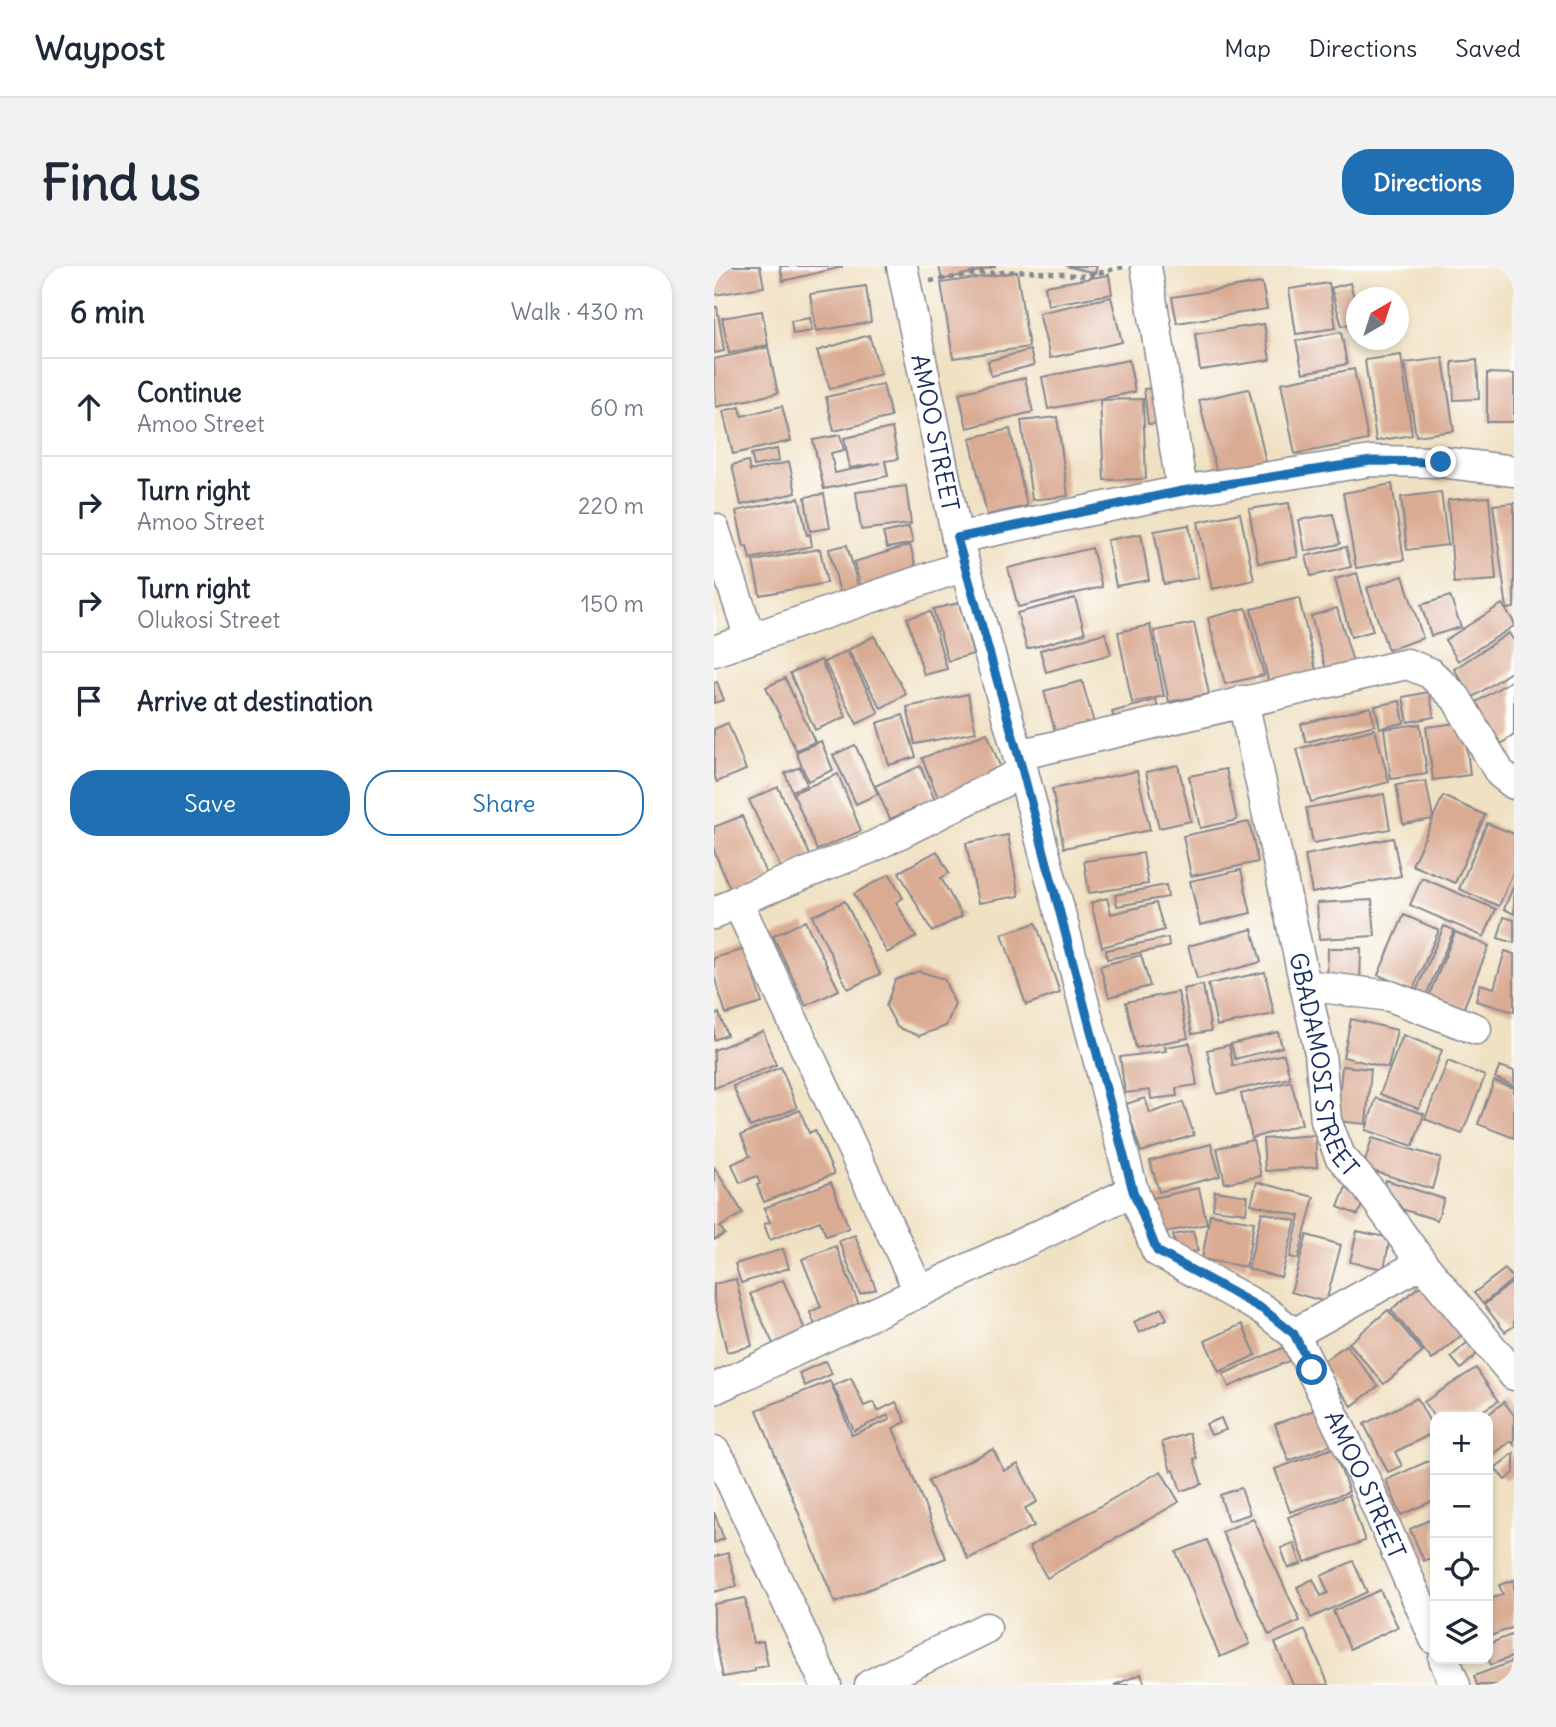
<!DOCTYPE html>
<html lang="en">
<head>
<meta charset="utf-8">
<style>
	body { margin:0; font-family:Delius,sans-serif; background:#f2f2f3; color:#1f2937 }
	.controls { position:absolute; right:21px; bottom:21px; display:grid; overflow:hidden; border-radius:14px; box-shadow:0 4px 10px #0003 }
	.controls button { width:63px; height:63px; display:grid; place-items:center; padding:0; border:0; border-bottom:2px solid #e0e1e3; background:#fff; color:#1f2937; font:35px sans-serif }
	.compass { position:absolute; left:632px; top:21px; width:63px; height:63px; border-radius:50%; background:#fff; box-shadow:0 4px 10px #0003; rotate:39deg }
	.stop { position:absolute; width:21px; height:21px; margin:-16px; border:5px solid #1f6fb2; border-radius:50%; background:#fff }
	.stop.end { background:#1f6fb2; border-color:#fff; box-shadow:0 2px 7px #0008 }
	.list { margin:0; padding:0; list-style:none }
	h2 { display:flex; justify-content:space-between; align-items:center; height:91px; margin:0; padding:0 28px; font-size:30px }
	h2 small { font-size:23px; font-weight:400; color:#747a83 }
	.list li { display:grid; grid-template-columns:46px 1fr auto; gap:21px; align-items:center; box-sizing:border-box; height:98px; padding:0 28px; border-top:2px solid #e0e1e3 }
	.list b { display:block; font-size:26px; white-space:nowrap }
	.list p { margin:0; font-size:23px; white-space:nowrap; color:#747a83 }
	.list em { font-size:23px; font-style:normal; color:#747a83 }
	.actions { display:flex; gap:14px; padding:21px 28px }
	.actions a { flex:1; padding:16px 0; border:2px solid #1f6fb2; border-radius:28px; text-align:center; font-size:24px; color:#1f6fb2 }
	.actions .main { background:#1f6fb2; color:#fff }
	.icon { flex:none; width:38px; height:38px; fill:none; stroke:currentColor; stroke-width:2; stroke-linecap:round; stroke-linejoin:round }
	.map { position:relative; flex:none; width:800px; height:1419px; overflow:hidden; border-radius:28px }
	header { display:flex; align-items:center; gap:42px; box-sizing:border-box; height:98px; padding:0 35px; background:#fff; border-bottom:2px solid #e0e1e3 }
	header strong { font-size:33px }
	nav { display:flex; gap:38px; margin-inline-start:auto; font-size:24px }
	.intro { display:flex; align-items:center; justify-content:space-between; box-sizing:border-box; height:168px; padding:0 42px }
	h1 { margin:0; font-size:49px }
	.button { padding:18px 32px; border-radius:28px; background:#1f6fb2; color:#fff; font-size:24px; font-weight:700 }
	main { display:flex; gap:42px; padding:0 42px }
	aside { flex:1; background:#fff; border-radius:28px; box-shadow:0 4px 10px #0003 }
	.map>svg:first-child { display:block }
</style>
</head>
<body>
<header>
<strong>Waypost</strong>
<nav><a>Map</a><a>Directions</a><a>Saved</a></nav>
</header>
<div class="intro"><h1>Find us</h1><a class="button">Directions</a></div>
<main>
<aside>
<h2>6 min<small>Walk · 430 m</small></h2>
<ul class="list">
<li><svg class="icon" aria-label="ahead" viewBox="0 0 24 24"><path d="M12 20V5M6 11l6-6 6 6"/></svg><div><b>Continue</b><p>Amoo Street</p></div><em>60 m</em></li>
<li><svg class="icon" aria-label="right" viewBox="0 0 24 24"><path d="M7 20v-9h11M14 6l5 5-5 5"/></svg><div><b>Turn right</b><p>Amoo Street</p></div><em>220 m</em></li>
<li><svg class="icon" aria-label="right" viewBox="0 0 24 24"><path d="M7 20v-9h11M14 6l5 5-5 5"/></svg><div><b>Turn right</b><p>Olukosi Street</p></div><em>150 m</em></li>
<li><svg class="icon" aria-label="arrive" viewBox="0 0 24 24"><path d="M6 21V4h12l-3 4 3 4H6"/></svg><div><b>Arrive at destination</b></div></li>
</ul>
<div class="actions"><a class="main">Save</a><a>Share</a></div>
</aside>
<div class="map">
<svg width="800" height="1419" viewBox="0 0 800 1419">
	<rect width="100%" height="100%" fill="#fff"/>
	<filter id="ink" filterUnits="userSpaceOnUse"><feTurbulence type="fractalNoise" baseFrequency=".0143" numOctaves="2"/><feDisplacementMap in="SourceGraphic" scale="14" xChannelSelector="R" yChannelSelector="G"/><feConvolveMatrix kernelMatrix="1 2 1 2 8 2 1 2 1" color-interpolation-filters="sRGB"/></filter>
	<filter id="wash" filterUnits="userSpaceOnUse"><feTurbulence type="fractalNoise" baseFrequency=".00686" numOctaves="4" result="noise"/><feDisplacementMap in="SourceGraphic" scale="28" xChannelSelector="R" yChannelSelector="G"/><feGaussianBlur stdDeviation="1.57" result="paint"/><feColorMatrix in="noise" values="0 0 0 0 0 0 0 0 0 0 0 0 0 0 0 0 0 1.4 0 .05"/><feComposite in="paint" operator="in"/></filter>
	<g filter="url(#wash)">
		<rect width="100%" height="100%" fill="#f0e1c3"/>
		<g id="blocks">
			<g fill="#daab93">
				<path d="M0,0h46l4,21 -50,8z"/>
				<path d="M66,0h62v1l-59,14z"/>
				<path d="M225,0h56v1l-53,13z"/>
				<path d="M352,0h31l-2,7z"/>
				<path d="M303,6l12,75 -76,11 -12,-75z"/>
				<path d="M395,9l3,19 -64,11 -3,-19z"/>
				<path d="M548,17l5,26 -90,14 -5,-26z"/>
				<path d="M615,17l7,45 -40,6 -7,-45z"/>
				<path d="M636,17l6,22v17l-14,4 -11,-38z"/>
				<path d="M152,20l5,36 -55,9 -6,-37z"/>
				<path d="M397,31l11,45 -72,16 -11,-45z"/>
				<path d="M0,41h3l7,44 -10,2z"/>
				<path d="M48,45l6,34 -39,8 -7,-35z"/>
				<path d="M96,52l2,13 -19,3 -2,-13z"/>
				<path d="M550,58l6,36 -70,10 -5,-36z"/>
				<path d="M627,66l6,32 -44,9 -7,-32z"/>
				<path d="M155,69l12,39 -51,15 -13,-38z"/>
				<path d="M54,81l10,46 -62,14 -2,-48z"/>
				<path d="M316,84l4,15 -43,11 -3,-15z"/>
				<path d="M687,89l11,80 -36,6 -11,-81z"/>
				<path d="M729,92l11,73 -38,5 -11,-73z"/>
				<path d="M415,94l6,32 -87,17 -6,-32z"/>
				<path d="M763,94l2,39 -25,1 -2,-38z"/>
				<path d="M640,103l14,71 -73,14 -14,-71z"/>
				<path d="M773,107l27,1v48h-27z"/>
				<path d="M311,112l8,34 -66,16 -8,-35z"/>
				<path d="M169,118l8,33 -57,14 -8,-34z"/>
				<path d="M444,122l4,35 -14,1 -4,-35z"/>
				<path d="M535,123l17,73 -49,12 -18,-74z"/>
				<path d="M429,133l3,80 -42,1 -4,-80z"/>
				<path d="M68,140l9,35 -58,13 -10,-43 17,-4 2,9z"/>
				<path d="M343,151l11,79 -36,4 -11,-79z"/>
				<path d="M178,162l6,31 -13,2 3,15 -64,13 -11,-49 27,-5 4,15 -13,3 4,20 45,-10 -30,5 -6,-30z"/>
				<path d="M296,163l17,77 -40,9 -17,-77z"/>
				<path d="M63,183l2,12 -25,5 -3,-12z"/>
				<path d="M34,195l2,10 39,-9 7,31 -55,12 -9,-40z"/>
				<path d="M678,218l12,76 -48,8 -13,-75z"/>
				<path d="M192,220l5,38 -50,6 -5,-38z"/>
				<path d="M727,226l7,53 -41,5 -6,-53z"/>
				<path d="M110,228l6,34 -20,3 -5,-34z"/>
				<path d="M775,231l7,83 -42,3 -6,-83z"/>
				<path d="M85,232l8,37 3,-1 2,12 -62,13 -3,-13 -3,1 -8,-36z"/>
				<path d="M575,237l9,54 -40,6 -9,-54z"/>
				<path d="M800,237v105l-7,1 -14,-104z"/>
				<path d="M526,247l14,67 -42,9 -14,-67z"/>
				<path d="M619,248l7,30 -35,7 -6,-31z"/>
				<path d="M475,259l9,53 -34,6 -10,-53z"/>
				<path d="M195,261l4,16 -26,5 -4,-15z"/>
				<path d="M427,268l8,46 -33,6 -9,-46z"/>
				<path d="M133,279l13,48 -19,4 -12,-48z"/>
				<path d="M196,279l8,29 -56,16 -8,-28z"/>
				<path d="M632,281l5,20 -40,9 -5,-20z"/>
				<path d="M378,282l10,39 -84,20 -10,-39z"/>
				<path d="M106,283l7,34 -67,12 -7,-34z"/>
				<path d="M643,307l16,58 -22,6 -16,-58z"/>
				<path d="M689,310l20,62 -35,12 -21,-62z"/>
				<path d="M736,330l11,31 -30,9 -10,-31z"/>
				<path d="M361,332l10,35 -58,16 -10,-36z"/>
				<path d="M585,332l18,76 -48,10 -18,-75z"/>
				<path d="M245,337l14,51 -25,7 -15,-52z"/>
				<path d="M788,338l12,18v4l-56,35 -13,-21z"/>
				<path d="M532,342l18,67 -39,9 -17,-66z"/>
				<path d="M623,342l18,61 -27,8 -17,-61z"/>
				<path d="M216,346l17,57 -23,6 -17,-57z"/>
				<path d="M480,357l15,71 -40,8 -15,-71z"/>
				<path d="M436,359l14,71 -32,7 -14,-71z"/>
				<path d="M391,367l6,21 -65,18 -6,-22z"/>
				<path d="M795,367l5,8v29l-41,27 -19,-28z"/>
				<path d="M160,370l32,58 -25,14 -33,-58z"/>
				<path d="M133,385l32,62 -22,11 -33,-62z"/>
				<path d="M107,394l25,57 -31,13 -25,-57z"/>
				<path d="M71,412l30,64 -19,8 -30,-63z"/>
				<path d="M800,413v56l-15,10 -26,-41z"/>
				<path d="M368,415l12,42 -38,11 -12,-43z"/>
				<path d="M3,416l7,18 -10,3v-20z"/>
				<path d="M715,426l5,25 -26,5 -5,-25z"/>
				<path d="M254,428l8,38 -61,12 -8,-37z"/>
				<path d="M442,434l4,16 -44,12 -4,-16z"/>
				<path d="M686,435l4,22 -24,5 -5,-22z"/>
				<path d="M656,441l5,18 -69,17 -5,-18z"/>
				<path d="M189,449l13,42 -27,8 -12,-42z"/>
				<path d="M750,456l6,53 -37,5 -7,-53z"/>
				<path d="M14,457l18,47 -29,12 -3,-7v-46z"/>
				<path d="M706,458l7,50 -36,5 -7,-50z"/>
				<path d="M661,463l14,53 -78,20 -14,-53z"/>
				<path d="M273,467l17,43 -65,24 -17,-42z"/>
				<path d="M107,475l12,29 -25,11 -12,-29z"/>
				<path d="M141,479l23,49 -22,10 -23,-49z"/>
				<path d="M464,499l13,56 -32,7 -13,-56z"/>
				<path d="M206,500l15,34 -45,19 -15,-33z"/>
				<path d="M86,501l7,18 -15,6 -7,-18z"/>
				<path d="M512,503l11,51 -37,8 -11,-52z"/>
				<path d="M423,505l13,59 -86,18 -12,-59z"/>
				<path d="M124,508l23,57 -44,19 -24,-57z"/>
				<path d="M712,515l7,37 10,-22 42,19 -30,68 -43,-18 21,-46 -30,5 -7,-39z"/>
				<path d="M64,521l33,70 -29,14 -33,-71z"/>
				<path d="M670,528l6,35 -77,14 -7,-35z"/>
				<path d="M28,550l27,65 -36,15 -19,-45v-24z"/>
				<path d="M535,556l9,40 -67,14 -8,-40z"/>
				<path d="M773,557l27,11v36l-15,36 -40,-17z"/>
				<path d="M294,569l11,61 -41,7 -12,-60z"/>
				<path d="M679,572l8,38 -89,17 -7,-38z"/>
				<path d="M223,585l12,22 -8,5 21,38 -30,16 -33,-60z"/>
				<path d="M429,587l5,31 -59,9 -5,-32z"/>
				<path d="M527,604l10,43 -51,12 -10,-44z"/>
				<path d="M176,608l13,24 -7,4 20,35 -29,16 -33,-59z"/>
				<path d="M708,612l74,31 -12,28 -74,-32z"/>
				<path d="M452,619l2,12 -51,9 -2,-11z"/>
				<path d="M800,619v29l-10,-5z"/>
				<path d="M393,632l4,16 45,-11 8,27 -62,17 -11,-44z"/>
				<path d="M658,634l3,36 -56,3 -2,-36z"/>
				<path d="M131,635l35,73 -32,15 -36,-73z"/>
				<path d="M690,649l35,15 -26,60 -35,-15z"/>
				<path d="M790,651l10,3v23l-16,-5z"/>
				<path d="M91,655l34,69 -33,16 -33,-70z"/>
				<path d="M322,657l24,70 -34,12 -24,-71z"/>
				<path d="M730,660l10,4 -30,70 -10,-4z"/>
				<path d="M538,663l9,33 -64,17 -9,-33z"/>
				<path d="M741,666l34,14 -29,71 -34,-14z"/>
				<path d="M454,672l1,9 -62,12 -1,-9z"/>
				<path d="M614,682h33l-1,38 -33,-1z"/>
				<path d="M31,683l17,54 -36,11 -12,-38v-18z"/>
				<path d="M791,685l9,3v58l-38,-11 4,-17 14,4z"/>
				<path d="M427,689l9,31 -41,11 -9,-31z"/>
				<path d="M205,705l25,8 11,25 -9,22 -27,10 -22,-9 -11,-21 9,-26z"/>
				<path d="M551,706l9,42 -57,12 -9,-42z"/>
				<path d="M489,719l8,46 -19,3 -9,-45z"/>
				<path d="M464,726l10,46 -52,10 -10,-46z"/>
				<path d="M5,747l8,22 -13,5v-25z"/>
				<path d="M637,753l46,11 -9,38 -45,-11z"/>
				<path d="M49,765l13,34 -62,23v-38z"/>
				<path d="M564,766l4,15 -47,12 -4,-15z"/>
				<path d="M689,769l39,15 -23,59 -39,-15z"/>
				<path d="M476,777l7,42 -21,3 1,8 -26,3 -1,-9 -25,3 -5,-36 46,-6 -1,-4z"/>
				<path d="M515,779l4,21 51,-12 6,24 -73,16 -10,-44z"/>
				<path d="M734,795l37,15 -23,58 -37,-15z"/>
				<path d="M628,800l29,3 -5,55 -29,-3z"/>
				<path d="M786,800l14,5v15l-19,-8z"/>
				<path d="M67,801l16,41 -47,19 -17,-41z"/>
				<path d="M577,815l11,43 -50,14 -11,-44z"/>
				<path d="M780,815l20,7v50l-36,-14z"/>
				<path d="M431,832l5,15 33,-11 11,33 -53,17 -15,-48z"/>
				<path d="M662,832l48,16 -11,32 -47,-16z"/>
				<path d="M86,844l9,23 6,-3 19,44 -70,28 -7,-17 3,-1 -3,-8 -17,7 -8,-19 18,-8 -9,-21z"/>
				<path d="M601,869l2,32 -52,4 -2,-32z"/>
				<path d="M658,872l69,20 -9,31 -69,-21z"/>
				<path d="M539,874l8,36 -36,7 -8,-35z"/>
				<path d="M497,878l9,32 -61,16 -9,-31z"/>
				<path d="M0,901l29,46 -23,14 5,7 -11,6z"/>
				<path d="M672,914l58,19 -7,21 -58,-18z"/>
				<path d="M117,916l18,46 -23,8 -6,-15 -50,19 -6,-16 6,-2 -6,-14z"/>
				<path d="M543,916l57,15 -16,62 -8,-2 10,-41 -49,-12z"/>
				<path d="M632,921l20,7 -8,21 -20,-8z"/>
				<path d="M485,922l8,36 -51,10 -8,-35z"/>
				<path d="M501,925l33,5 -2,17 -33,-4z"/>
				<path d="M548,946l34,9 -15,56 -33,-8z"/>
				<path d="M496,948l44,8 -8,45 -44,-8z"/>
				<path d="M479,965l5,20 -21,4 -4,-20z"/>
				<path d="M643,965l33,7 -6,31 -34,-7z"/>
				<path d="M141,969l21,54 -16,5 -21,-53z"/>
				<path d="M593,969l34,10 -15,57 -35,-10z"/>
				<path d="M122,980l25,64 -45,18 -6,-16 11,-5 -19,-48z"/>
				<path d="M69,983l6,19 -48,15 -6,-19z"/>
				<path d="M791,1003l8,10 -30,25 -9,-11z"/>
				<path d="M22,1013l16,67 -25,6 -13,-54v-14z"/>
				<path d="M69,1014l24,54 -32,14 -25,-54z"/>
				<path d="M800,1015v45l-9,6 -21,-27z"/>
				<path d="M708,1018l41,50 -31,26 -41,-50z"/>
				<path d="M447,1042l6,11 -28,14 -5,-11z"/>
				<path d="M674,1044l35,42 -39,32 -35,-41z"/>
				<path d="M528,1058l14,31 -37,17 -14,-31z"/>
				<path d="M758,1072l10,11 -21,20 -10,-12z"/>
				<path d="M632,1079l32,41 -26,20 -32,-42z"/>
				<path d="M573,1080l6,13 -64,28 -6,-13z"/>
				<path d="M112,1095l6,13 -27,12 -6,-13z"/>
				<path d="M762,1102l22,33 -25,16h-39l-10,-15z"/>
				<path d="M137,1112l13,28 10,-4 4,9 18,-9 10,20 -13,6 53,130 -111,45 -78,-193 73,-29 22,54 38,-15 -2,-5 -34,16 -21,-45z"/>
				<path d="M703,1132l18,34 -40,20 7,14 -14,6 -24,-48z"/>
				<path d="M790,1136l10,13v30l-3,-4 -23,17v-41h-3z"/>
				<path d="M603,1143l14,36 -42,16 -14,-37z"/>
				<path d="M507,1152l5,12 -15,5 -5,-11z"/>
				<path d="M475,1167l8,25 -3,1 8,25 -21,7 -7,-21 -3,1 -9,-29z"/>
				<path d="M619,1182l16,44 -59,20 -15,-43z"/>
				<path d="M279,1183l11,22 14,-7 19,38 -12,6 9,18 -66,33 -40,-78z"/>
				<path d="M800,1187v20l-9,7 -10,-12z"/>
				<path d="M721,1192v42l-34,15 -15,-35z"/>
				<path d="M447,1205l18,31 -132,76 -18,-31z"/>
				<path d="M527,1222l9,26 -22,7 -8,-26z"/>
				<path d="M635,1229l16,46 -60,21 -17,-45z"/>
				<path d="M0,1246l10,27 -10,4z"/>
				<path d="M721,1251v39l-11,5 -14,-32z"/>
				<path d="M539,1252l47,103 -31,14 -47,-103z"/>
				<path d="M493,1274l43,104 -30,13 -44,-105z"/>
				<path d="M580,1277l7,21 -13,4 -7,-20z"/>
				<path d="M14,1287l9,33 -23,6v-35z"/>
				<path d="M639,1295l14,31 -56,26 -14,-31 16,-8 8,17 7,-3 -7,-17z"/>
				<path d="M800,1314v47l-26,10v-37l15,-6 -4,-9z"/>
				<path d="M666,1324l18,37 -48,22 -17,-38z"/>
				<path d="M31,1332l8,45 10,-2 5,25 -13,2v3l-32,6 -9,-46v-27z"/>
				<path d="M591,1364l24,55h-36l-18,-42z"/>
				<path d="M800,1368v22l-24,9 -2,-21z"/>
				<path d="M800,1395v24h-37l-3,-9z"/>
				<path d="M427,1408l4,11h-31z"/>
			</g>
		</g>
	</g>
	<g filter="url(#ink)">
		<use href="#blocks" fill-opacity="0" stroke="#868890" stroke-width="2"/>
		<g fill="none" stroke-linecap="round" stroke-linejoin="round">
			<defs>
				<g id="minor">
					<path id="s1" d="M188,0l55,272 66,234 110,419 24,60 107,59 30,24 71,146 70,159"/>
					<path d="M432,0l36,225"/>
					<path d="M0,263l36,109"/>
					<path d="M243,272l225,-47 189,-30 70,1 73,9"/>
					<path d="M0,385l250,-85"/>
					<path id="s2" d="M529,435l77,352 6,68 14,35 27,31 55,76 92,112"/>
					<path d="M304,489l389,-91 23,9 26,25 44,75 14,11"/>
					<path d="M23,635l182,390"/>
					<path d="M0,648l23,-13 133,-53 153,-76"/>
					<path d="M591,719l85,11 86,33"/>
					<path d="M580,1068l128,-71"/>
					<path d="M0,1123l419,-198"/>
					<path d="M0,1185l9,13 103,221"/>
					<path d="M730,1393l11,26"/>
					<path d="M156,1419l116,-57"/>
				</g>
			</defs>
			<use href="#minor" stroke="#868890" stroke-width="33"/>
			<path stroke="#868890" stroke-width="4.5" stroke-dasharray="5 5" stroke-linecap="butt" d="M216,15l53,-8 45,-2 58,5 37,-9"/>
			<use href="#minor" stroke="#fff" stroke-width="30"/>
		</g>
	</g>
	<g fill="none" stroke-linecap="round" stroke-linejoin="round" filter="url(#ink)">
		<path stroke="#1f6fb2" stroke-width="9" d="M598,1104l-18,-36 -30,-24 -107,-59 -24,-60 -110,-419 -66,-234 225,-47 189,-30 70,1"/>
	</g>
	<g text-anchor="middle" dominant-baseline="central" stroke-width="6" stroke-linejoin="round" paint-order="stroke">
		<g font-size="24" fill="#1b2f5e" stroke="#fff">
			<text stroke="none"><textPath href="#s1" startOffset="170">AMOO STREET</textPath></text>
			<text stroke="none"><textPath href="#s2" startOffset="373">GBADAMOSI STREET</textPath></text>
			<text stroke="none"><textPath href="#s1" startOffset="1346">AMOO STREET</textPath></text>
		</g>
	</g>
</svg>
<div class="controls">
<button>+</button>
<button>−</button>
<button><svg class="icon" aria-label="locate" viewBox="0 0 24 24"><circle cx="12" cy="12" r="6"/><path d="M12 2v4M12 18v4M2 12h4M18 12h4"/></svg></button>
<button><svg class="icon" aria-label="layers" viewBox="0 0 24 24"><path d="M12 4l9 5-9 5-9-5zM3 14l9 5 9-5"/></svg></button>
</div>
<svg class="compass" viewBox="-18 -18 36 36"><path d="M0-13l5 13h-10z" fill="#e53935"/><path d="M0 13l5-13h-10z" fill="#747a83"/></svg>
<div class="stop" style="left:598px;top:1104px"></div>
<div class="stop end" style="left:727px;top:196px"></div>
</div>
</main>
</body>
</html>
